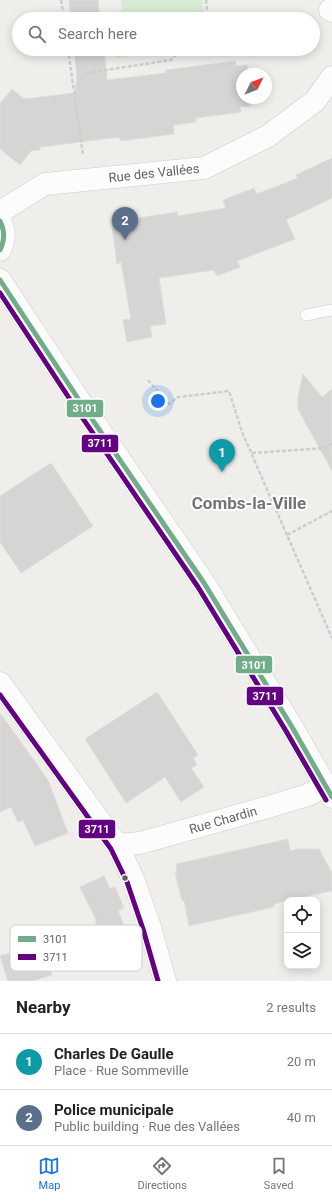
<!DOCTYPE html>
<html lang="en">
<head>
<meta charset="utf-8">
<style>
	body { margin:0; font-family:Roboto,sans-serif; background:#f2f2f2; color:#222 }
	.controls { position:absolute; right:12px; bottom:12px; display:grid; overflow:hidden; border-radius:8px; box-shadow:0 2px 10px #0003 }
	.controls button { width:36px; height:36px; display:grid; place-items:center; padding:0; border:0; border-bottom:1px solid #e0e0e0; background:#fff; color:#222; font:20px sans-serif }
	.compass { position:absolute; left:236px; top:68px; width:36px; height:36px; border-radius:50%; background:#fff; box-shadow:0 2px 10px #0003; rotate:48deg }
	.you { position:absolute; left:158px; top:401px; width:14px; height:14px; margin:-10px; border:3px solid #fff; border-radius:50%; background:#1a73e8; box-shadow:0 0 0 6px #1a73e833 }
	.badge { display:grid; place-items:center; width:26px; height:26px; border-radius:50%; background:#1a73e8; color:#fff; font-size:13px; font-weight:700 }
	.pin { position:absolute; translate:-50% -33px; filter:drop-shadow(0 1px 2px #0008) }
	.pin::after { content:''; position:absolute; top:21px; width:14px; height:12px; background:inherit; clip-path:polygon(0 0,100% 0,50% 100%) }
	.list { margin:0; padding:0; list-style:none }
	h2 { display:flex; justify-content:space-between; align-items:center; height:52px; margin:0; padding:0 16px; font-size:17px }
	h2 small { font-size:13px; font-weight:400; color:#767676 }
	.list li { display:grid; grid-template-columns:26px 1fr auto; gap:12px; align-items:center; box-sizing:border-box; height:56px; padding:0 16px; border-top:1px solid #e0e0e0 }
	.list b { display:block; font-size:15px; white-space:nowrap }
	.list p { margin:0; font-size:13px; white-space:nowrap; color:#767676 }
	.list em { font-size:13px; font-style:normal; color:#767676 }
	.icon { flex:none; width:22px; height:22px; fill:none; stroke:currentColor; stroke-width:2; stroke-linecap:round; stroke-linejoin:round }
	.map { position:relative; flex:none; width:332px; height:981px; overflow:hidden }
	.search { position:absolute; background:#fff; box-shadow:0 2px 10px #0003; left:12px; right:12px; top:12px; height:44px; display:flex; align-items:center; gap:10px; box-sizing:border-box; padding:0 14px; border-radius:22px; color:#767676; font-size:15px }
	.sheet { height:164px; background:#fff }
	nav { display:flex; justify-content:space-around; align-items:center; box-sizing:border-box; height:56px; border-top:1px solid #e0e0e0; background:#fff; font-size:11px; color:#767676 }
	nav a { display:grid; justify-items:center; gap:2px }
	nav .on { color:#1a73e8 }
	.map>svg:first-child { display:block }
</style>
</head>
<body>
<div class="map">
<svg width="332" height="981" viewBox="0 0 332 981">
	<rect width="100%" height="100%" fill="#efeeea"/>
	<g fill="#d8ebd6">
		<path d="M121,0h81l3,18 -1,1h-95l-1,-6 15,-3z"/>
		<path d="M114,49h58l-2,2 -55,7z"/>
	</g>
	<g fill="#d6d5d3" stroke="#deddd9">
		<path d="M69,0h29l2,19h-29z"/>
		<path d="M74,49h30l3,31 59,-7v-3l69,-9 1,5 11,-1 1,9h-6v24h9v8l-11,1 1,5 -45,6v4l-23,3 1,9 -54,7v-4l-80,10v3l-9,1 -11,14 -20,-16v-45l12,-15 12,10 51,-6 2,-17z"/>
		<path d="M332,158v40l-46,22 9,19 -58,22 3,6 -23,9 -3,-6 -55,8 7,46 -16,2 2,11 -25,5 -4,-22 8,-1 -10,-57 -4,2 -6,-45 21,-4 1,4 44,-7 1,4 48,-8 -3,-8 31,-12 3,6 41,-16 -2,-3z"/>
		<path d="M303,374l19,23 10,-8v82l-34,-62v-12z"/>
		<path d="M51,463l42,63 -72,47 -21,-31v-46z"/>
		<path d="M157,692l41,63 -5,3 4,7 -6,3 13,19 -23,15 -16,-25 -39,26 -41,-64z"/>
		<path d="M0,713l48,67 20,53 -33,13 -12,-26 -5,2 -7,-15 -11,5z"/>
		<path d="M288,839l2,12 7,-2h22l13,24v18l-45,9 -13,4v3l-85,19 -5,-26 -2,1 -7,-28h2l-1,-9z"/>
		<path d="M104,876l6,13 5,-2 9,21 -6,3 18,42 -38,17 -19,-36 18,-8 -2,-4 2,-1 -17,-34z"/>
		<path d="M42,943l10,32 -20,6h-24l-8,-25z"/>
	</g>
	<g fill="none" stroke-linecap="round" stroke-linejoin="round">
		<defs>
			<path id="lane" d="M306,315l26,-5"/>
			<g id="street">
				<path d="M330,10l2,1"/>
				<path d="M0,212l45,-28 159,-16 64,-32 47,-35 17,-24"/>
				<path d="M117,845l23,-2 128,-36 40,-12 17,-10"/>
			</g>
			<g id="secondary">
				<path d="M0,221c5,9 5,20 0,29"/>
				<path d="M0,280l79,120 125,183 88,144 40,70"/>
				<path d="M0,683l117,162 16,34 17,48 15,54"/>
			</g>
		</defs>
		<use href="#lane" stroke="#cbcccc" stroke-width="12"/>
		<use href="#street" stroke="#cbcccc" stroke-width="23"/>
		<use href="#secondary" stroke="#cacacb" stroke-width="23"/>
		<g stroke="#cacfcc" stroke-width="2.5" stroke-dasharray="4 2" stroke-linecap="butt">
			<path d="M61,0l3,19"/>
			<path d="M206,0l2,19"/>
			<path d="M211,19l18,-3h15"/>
			<path d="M68,49l15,106"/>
			<path d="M86,73l85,-13 10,-11"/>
			<path d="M148,380l21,24 9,-7 51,-6 13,41 90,206"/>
			<path d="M252,453l73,-5 7,-5"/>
			<path d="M287,535l45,-24"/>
		</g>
		<use href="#lane" stroke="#fdfcfc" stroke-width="11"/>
		<use href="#street" stroke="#fdfcfc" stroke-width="22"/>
		<use href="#secondary" stroke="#fdfcfc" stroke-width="22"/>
		<defs>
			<g id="bus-1">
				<path d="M0,221c5,10 5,19 0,29"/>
				<path d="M0,280l79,120 125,183 88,144 40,70"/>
			</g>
			<g id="bus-2">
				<path d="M0,293l73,111 125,183 88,144 40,69"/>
				<path d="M0,695l111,154 16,33 16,47 15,52"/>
			</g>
		</defs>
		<use href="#bus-1" stroke="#fff" stroke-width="8"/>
		<use href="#bus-2" stroke="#fff" stroke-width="8"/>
		<use href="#bus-1" stroke="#72ad8a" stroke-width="5"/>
		<use href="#bus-2" stroke="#640082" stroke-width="5"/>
	</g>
	<circle fill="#5f6368" stroke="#fff" stroke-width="1.5" cx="125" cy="878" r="3.5"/>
	<g text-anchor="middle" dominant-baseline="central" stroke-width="3.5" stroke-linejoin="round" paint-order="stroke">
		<g font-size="13" fill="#5f6368" stroke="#fff">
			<text transform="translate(154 173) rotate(-6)">Rue des Vallées</text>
			<text transform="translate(223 820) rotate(-16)">Rue Chardin</text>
		</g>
		<g font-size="17" font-weight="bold" fill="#70757a" stroke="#fff">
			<text x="249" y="503">Combs-la-Ville</text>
		</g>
	</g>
	<rect x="10" y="925" width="132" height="46" rx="6" fill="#fff" stroke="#cfd0d2" stroke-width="1"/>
	<rect x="18" y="936" width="18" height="6" fill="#72ad8a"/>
	<rect x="18" y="954" width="18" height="6" fill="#640082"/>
	<g font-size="11" fill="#5f6368">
		<text x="43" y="943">3101</text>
		<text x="43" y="961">3711</text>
	</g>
	<g stroke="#fff" stroke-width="1.5">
		<rect x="66" y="399" width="38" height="19" rx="4" fill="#72ad8a"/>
		<rect x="81" y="434" width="38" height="19" rx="4" fill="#640082"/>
		<rect x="235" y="655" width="38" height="19" rx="4" fill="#72ad8a"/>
		<rect x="246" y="686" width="38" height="20" rx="4" fill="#640082"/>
		<rect x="78" y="819" width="38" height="20" rx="4" fill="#640082"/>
	</g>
	<g font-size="11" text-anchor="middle" font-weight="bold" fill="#fff">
		<text x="85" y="412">3101</text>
		<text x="100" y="447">3711</text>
		<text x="254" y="669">3101</text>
		<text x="265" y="700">3711</text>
		<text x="97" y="833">3711</text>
	</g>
</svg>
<div class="controls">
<button><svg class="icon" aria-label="locate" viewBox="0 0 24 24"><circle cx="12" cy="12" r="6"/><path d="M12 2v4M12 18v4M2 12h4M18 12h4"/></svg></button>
<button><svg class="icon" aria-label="layers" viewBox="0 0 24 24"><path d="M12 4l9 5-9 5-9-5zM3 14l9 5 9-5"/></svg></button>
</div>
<svg class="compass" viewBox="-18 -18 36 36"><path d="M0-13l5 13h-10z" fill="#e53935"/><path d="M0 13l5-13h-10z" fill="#767676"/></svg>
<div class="you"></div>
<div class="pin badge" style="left:222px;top:472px;background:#0f9aa8">1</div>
<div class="pin badge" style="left:125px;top:240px;background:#5c6f8a">2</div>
<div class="search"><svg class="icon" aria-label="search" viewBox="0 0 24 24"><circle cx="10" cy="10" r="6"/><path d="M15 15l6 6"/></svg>Search here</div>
</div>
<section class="sheet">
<h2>Nearby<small>2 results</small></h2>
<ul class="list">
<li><span class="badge" style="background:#0f9aa8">1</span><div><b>Charles De Gaulle</b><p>Place · Rue Sommeville</p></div><em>20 m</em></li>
<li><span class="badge" style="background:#5c6f8a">2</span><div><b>Police municipale</b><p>Public building · Rue des Vallées</p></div><em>40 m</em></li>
</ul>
</section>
<nav>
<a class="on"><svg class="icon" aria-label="map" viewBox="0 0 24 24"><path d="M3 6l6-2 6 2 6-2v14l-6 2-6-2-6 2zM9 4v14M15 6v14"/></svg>Map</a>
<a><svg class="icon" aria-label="directions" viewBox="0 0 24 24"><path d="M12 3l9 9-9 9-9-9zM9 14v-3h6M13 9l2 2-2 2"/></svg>Directions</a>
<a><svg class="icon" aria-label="saved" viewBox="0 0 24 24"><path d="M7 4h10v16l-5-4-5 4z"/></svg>Saved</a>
</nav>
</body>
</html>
